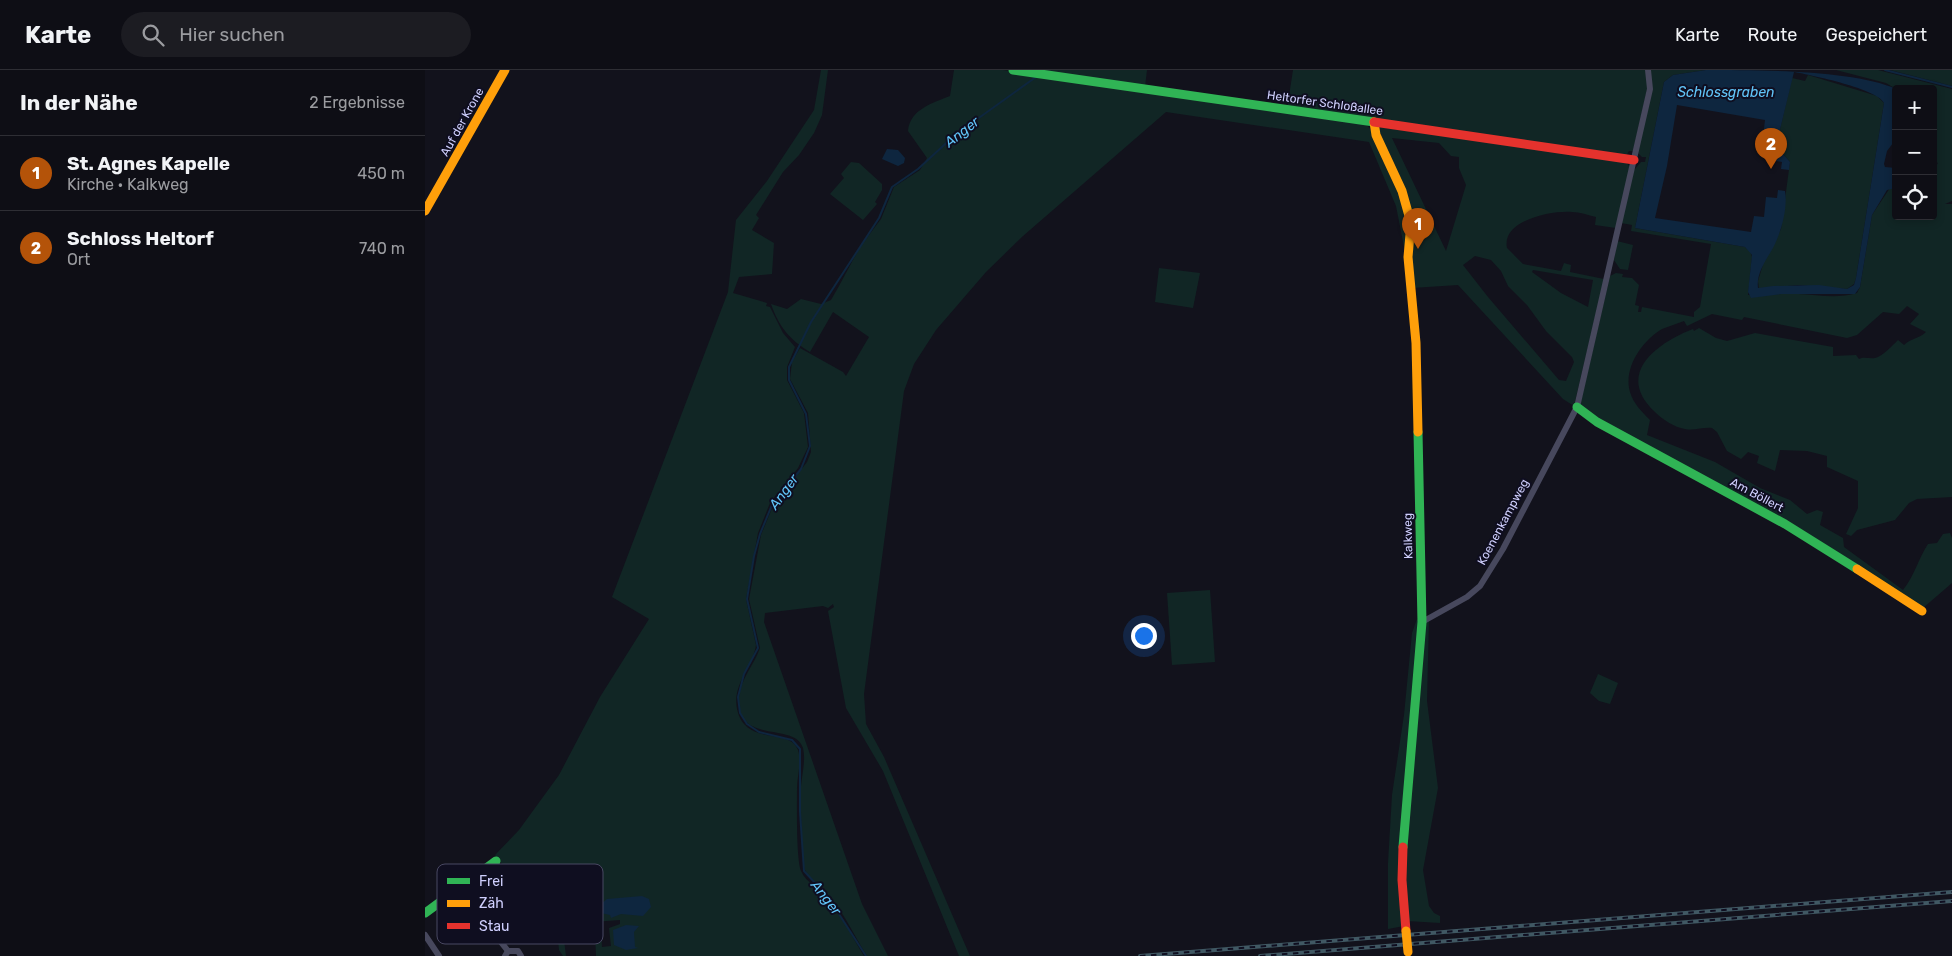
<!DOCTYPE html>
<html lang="de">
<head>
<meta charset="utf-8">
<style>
	body { margin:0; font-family:Rubik,sans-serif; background:#1c1c22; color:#f1f3f6 }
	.controls { position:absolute; right:15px; top:15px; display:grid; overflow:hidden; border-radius:5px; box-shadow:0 2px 8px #0003 }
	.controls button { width:45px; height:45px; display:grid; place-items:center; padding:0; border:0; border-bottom:1px solid #2e2e34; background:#0e0e15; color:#f1f3f6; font:25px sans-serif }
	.you { position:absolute; left:718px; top:565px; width:18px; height:18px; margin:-12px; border:4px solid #fff; border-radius:50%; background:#1a73e8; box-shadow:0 0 0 8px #1a73e833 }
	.badge { display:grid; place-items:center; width:32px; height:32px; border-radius:50%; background:#b45309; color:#fff; font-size:16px; font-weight:700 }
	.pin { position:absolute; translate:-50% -41px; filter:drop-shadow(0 1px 2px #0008) }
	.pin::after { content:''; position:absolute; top:26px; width:18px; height:15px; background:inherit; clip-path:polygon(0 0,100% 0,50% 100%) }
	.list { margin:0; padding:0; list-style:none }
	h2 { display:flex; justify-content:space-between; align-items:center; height:65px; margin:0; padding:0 20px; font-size:21px }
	h2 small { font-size:16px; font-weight:400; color:#9b9ca0 }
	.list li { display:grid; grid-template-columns:32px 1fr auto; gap:15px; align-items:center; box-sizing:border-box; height:75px; padding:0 20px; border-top:1px solid #2e2e34 }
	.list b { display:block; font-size:19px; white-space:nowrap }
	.list p { margin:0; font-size:16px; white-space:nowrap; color:#9b9ca0 }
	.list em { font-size:16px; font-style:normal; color:#9b9ca0 }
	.icon { flex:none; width:28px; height:28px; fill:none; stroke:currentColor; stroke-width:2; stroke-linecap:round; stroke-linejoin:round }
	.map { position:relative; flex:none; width:1527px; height:886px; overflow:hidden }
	header { display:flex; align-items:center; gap:30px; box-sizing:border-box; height:70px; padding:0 25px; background:#0e0e15; border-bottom:1px solid #2e2e34 }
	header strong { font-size:24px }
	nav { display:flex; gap:28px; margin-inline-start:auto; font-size:18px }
	.search { width:350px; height:45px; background:#1c1c22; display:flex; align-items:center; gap:12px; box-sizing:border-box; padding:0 18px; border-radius:28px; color:#9b9ca0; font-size:19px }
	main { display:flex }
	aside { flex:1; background:#0e0e15 }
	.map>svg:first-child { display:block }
</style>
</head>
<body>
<header>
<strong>Karte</strong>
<div class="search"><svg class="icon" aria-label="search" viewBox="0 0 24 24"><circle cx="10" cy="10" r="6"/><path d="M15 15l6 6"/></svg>Hier suchen</div>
<nav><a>Karte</a><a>Route</a><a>Gespeichert</a></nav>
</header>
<main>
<aside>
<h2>In der Nähe<small>2 Ergebnisse</small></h2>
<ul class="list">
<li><span class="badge">1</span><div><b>St. Agnes Kapelle</b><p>Kirche · Kalkweg</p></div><em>450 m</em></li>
<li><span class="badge">2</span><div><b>Schloss Heltorf</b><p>Ort</p></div><em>740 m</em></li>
</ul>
</aside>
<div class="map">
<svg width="1527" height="886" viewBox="0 0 1527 886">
	<rect width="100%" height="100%" fill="#12121c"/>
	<g fill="#112625" fill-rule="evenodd">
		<path d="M396,0h7l-6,45 -8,18 -15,22 -16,17 -27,43 3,3 -7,12 22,13 -2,31 -33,3 -6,16 34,10 -1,3 4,1 13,26 12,14 -8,20v13l17,33 4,34 -10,21 -28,35 -12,30 -12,66 10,46c-3,22 -24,39 -19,64 8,38 53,18 61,41 4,13 -1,26 -1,38 0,16 -1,70 4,83 5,12 19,17 27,27 14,17 24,39 36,58h-268l-1,-25 -12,-1 15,-4 3,3 1,18 9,-1 -2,-18 11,-4v-4l-27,2 -30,10 3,24h-3l-4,-6 -2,-20 -16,-1 -42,-54 6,-7 -10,-13 24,-25 40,-55 41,-78 49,-78 -37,-22 116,-305 8,-72 31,-39 47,-71z"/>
		<path d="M529,0h49l362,53 8,9 35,83 -1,47 -11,-56 -27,-64 -203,-30 -143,124 -37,36 -50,58 -22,34 -10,27 -40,303 2,30 18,33 86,199h-11l-76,-185 -37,-63 -18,-97 6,-4 -1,-3 -5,4 -5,-2 -58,7 -1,9 98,282 26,52h-21c-12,-19 -22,-41 -36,-58 -8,-10 -21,-16 -26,-28 -3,-7 -5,-73 -4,-84 1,-12 5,-26 2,-38 -8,-27 -68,-2 -64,-51 2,-19 15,-32 21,-49l-11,-49 12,-64 12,-29 34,-44 4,-10 -3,-39 -18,-34 2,-17 8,-14 43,24 3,4 23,-39 -36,-25 -23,40c-20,-12 -31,-25 -39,-48l16,5 14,-10 20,5 10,-4 8,-14 21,-39 21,-28 13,-32 26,-17 7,-12 -19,-27c2,-22 25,-28 42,-35z"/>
		<path d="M621,0h101l-2,17 -101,-14z"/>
		<path d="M868,0h352l4,11 -16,70h-4l-3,5 -339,-47z"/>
		<path d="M1225,0h56l-33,5 -9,7 -29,146 110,19 5,4 2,6 -4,38c17,1 33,-2 50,-1 20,1 40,5 59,-1l3,-6 12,-72 18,-27h6v28h37v-46l5,-7 -5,-3v-71h-37l-10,-6 -50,-13h42l74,19v112l-7,3h7v293l-35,2 -8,4 -14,17 -38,10 -6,6 -5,-2 12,-26v-27l-31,-14v-11l-20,-5 -27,-1 -5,21 -18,-8 2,-7 -11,-4 -7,7 -14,-8 -10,-19 -5,-4c-9,-1 -18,3 -27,1 -11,-2 -22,-9 -30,-17 -41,-38 2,-69 38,-83l1,2 5,-3 17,10 11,3 28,-8 78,14v9l23,-1 3,4c5,-3 10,0 16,-1 8,-2 17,-12 23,-18l6,5c7,-7 15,-6 22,-13l-16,-8 9,-10 -12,-8 -8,8 -16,-2 -26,23 -10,3 -103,-21 -2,3 -30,-6 -25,12 -3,-5c-7,3 -15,5 -22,8 -20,12 -39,39 -32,63 3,11 12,20 20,28l-3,15 68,27 45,26 30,12 17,14 10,-4 6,2 -3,13 23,13 1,9 59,43c12,-15 15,-31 25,-46l9,-1 6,-9 7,-1 2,5v45l-29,25 -122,-76 -204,-111 -17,-16 30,-129 6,-3 7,1 -1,3 10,1 7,7 -4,20 4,1 -1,6h3l1,-5 52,10v-5l6,-5 11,-63 -80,-13 1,-6 -11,-2 13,-53 7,-8h4l1,-5h-4l-4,-4z"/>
		<path d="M1465,0h62v16z"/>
		<path d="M1383,5l69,21 7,7 -28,175 -2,6 -7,5 -49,-4 -39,4 -1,-8 6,-20 17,-32 9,-67 -14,-16 16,-68 13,3z"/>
		<path d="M954,57l245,33 6,7 -14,61 -21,-3 1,-8c-8,-2 -16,-5 -24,-5 -19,-2 -71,8 -65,36l16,16 38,7 3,-8 7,2 -1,7 34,7 -30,127 -11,-7 -105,-114 -46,3v-57l6,-2 -40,-95zM967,68l47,5 12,13 8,1v11l7,17 -20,66zM1050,186l16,4 10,11 7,15 19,19 19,26 26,26 2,5 -8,19 -7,-1 -71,-83 -25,-32zM1108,200l60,10 -5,27 -27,-14 -29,-21z"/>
		<path d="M426,92l8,1 23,21v6l-7,12 2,2 -14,16 -33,-26 14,-16 -3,-4z"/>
		<path d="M1192,171l16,4 -5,25 -8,-1 -6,-9z"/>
		<path d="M734,198l41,5 -7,35 -38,-6z"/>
		<path d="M785,520l5,72 -43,3 -5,-72z"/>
		<path d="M992,549l2,2 -17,204 2,101 -16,3v-66l4,-68 12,-80 8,-82z"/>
		<path d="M1004,549l-2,82 11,87 -15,82 6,36 5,7 6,3v7l-33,-2 -2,-94 20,-203z"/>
		<path d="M1173,604l20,9 -8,21 -11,-3 -9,-8z"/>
	</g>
	<g fill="#0e263f" fill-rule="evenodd">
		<path d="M1281,0c50,0 149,0 190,19v50l-9,12 -3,13 1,3 11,1v20l-9,2 -15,25 -12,72 -5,7h-74l-30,4 -3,-6 4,-37 -7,-8 -110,-19 29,-146 9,-7zM1369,2c17,3 84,17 90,31l-28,175 -2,7 -7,4 -28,-4 -46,1 -15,2c-2,-14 8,-28 15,-40 8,-15 15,-40 12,-57l-7,-1 -1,8 -11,-1 -2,20 -10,-1 -3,16 -96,-14 12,-52 10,-61 88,15 -2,18 11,2 -3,20 11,2 -1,7 8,1 1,-8 -14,-16z"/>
		<path d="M462,79l11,1 7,8 -1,5 -6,3 -16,-7z"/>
		<path d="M217,826l7,3 2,8 -8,9 -22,-2 -10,4 -1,-3 -9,-2 -1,-8 7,-6z"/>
		<path d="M201,855l13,1 -5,6 1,15 3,1 -12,2 -12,-5 -1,-15z"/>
	</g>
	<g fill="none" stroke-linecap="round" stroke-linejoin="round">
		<g stroke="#0e263f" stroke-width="2">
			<path d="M1460,0l67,17"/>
			<path d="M441,886l-38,-59 -24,-26 -4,-59v-63l-8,-9 -33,-8 -12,-8 -7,-11 -2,-16 6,-23 14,-26 -11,-49 7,-43 6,-22 12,-29 29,-36 9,-23 -4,-32 -17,-34v-13l22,-45 68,-104 13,-31 26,-18 37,-34 81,-58"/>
		</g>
		<g stroke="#47485d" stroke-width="6">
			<path d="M997,552l45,-25 13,-11 23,-37 74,-142 73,-318 -2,-19"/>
			<path d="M34,819l49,62"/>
			<path d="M0,865l14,21"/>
			<path d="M80,886l3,-5h10l3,5"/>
		</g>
		<g stroke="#30b455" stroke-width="9">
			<path d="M588,0l361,52"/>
			<path d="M1152,337l20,15 188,102 72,45"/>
			<path d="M978,777l19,-225 -4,-190"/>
			<path d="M0,843l71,-52"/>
		</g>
		<g stroke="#ff9f0a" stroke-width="9">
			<path d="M949,52l2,13 26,56 9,32 -3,34 8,86 2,89"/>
			<path d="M0,141l80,-141"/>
			<path d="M1432,499l65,42"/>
		</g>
		<g stroke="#e5322d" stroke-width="9">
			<path d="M949,52l260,38"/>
			<path d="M978,777l-1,33 4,51"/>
		</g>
		<defs>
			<g id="rail">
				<path d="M715,886l812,-64"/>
				<path d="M835,886l692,-55"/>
			</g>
		</defs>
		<use href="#rail" stroke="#405863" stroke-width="4"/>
		<use href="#rail" stroke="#0f0e20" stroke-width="2" stroke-dasharray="5.5" stroke-linecap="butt"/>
		<path stroke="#ff9f0a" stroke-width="9" d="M981,861l2,21"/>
	</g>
	<g text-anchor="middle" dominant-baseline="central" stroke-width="4" stroke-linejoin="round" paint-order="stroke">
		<g font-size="12" fill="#cfcffd" stroke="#0f0e20">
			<text transform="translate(900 33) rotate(8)">Heltorfer Schloßallee</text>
			<text transform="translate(37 52) rotate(-61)">Auf der Krone</text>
			<text transform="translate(1332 425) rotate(28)">Am Böllert</text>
			<text transform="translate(1078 452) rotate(-62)">Koenenkampweg</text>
			<text transform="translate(983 466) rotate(-91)">Kalkweg</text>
		</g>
		<g font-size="14" font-style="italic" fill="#61c4f8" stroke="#0f0e20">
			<text x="1301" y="22">Schlossgraben</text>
			<text transform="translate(537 62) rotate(-38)">Anger</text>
			<text transform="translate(359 422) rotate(-54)">Anger</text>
			<text transform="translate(401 828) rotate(52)">Anger</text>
		</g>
	</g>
	<rect x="12" y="794" width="166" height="80" rx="8" fill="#0f0e20" stroke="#494862" stroke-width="1"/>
	<rect x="22" y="808" width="23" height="6" fill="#30b455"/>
	<rect x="22" y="830" width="23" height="7" fill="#ff9f0a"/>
	<rect x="22" y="853" width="23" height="6" fill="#e5322d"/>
	<g font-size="14" fill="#cfcffd">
		<text x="54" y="816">Frei</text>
		<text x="54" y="838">Zäh</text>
		<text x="54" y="861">Stau</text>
	</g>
</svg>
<div class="controls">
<button>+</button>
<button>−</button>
<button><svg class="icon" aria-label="locate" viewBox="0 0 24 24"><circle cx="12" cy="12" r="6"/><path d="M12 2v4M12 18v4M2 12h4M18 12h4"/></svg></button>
</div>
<div class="you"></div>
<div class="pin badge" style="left:993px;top:179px">1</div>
<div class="pin badge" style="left:1346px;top:99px">2</div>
</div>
</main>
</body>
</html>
